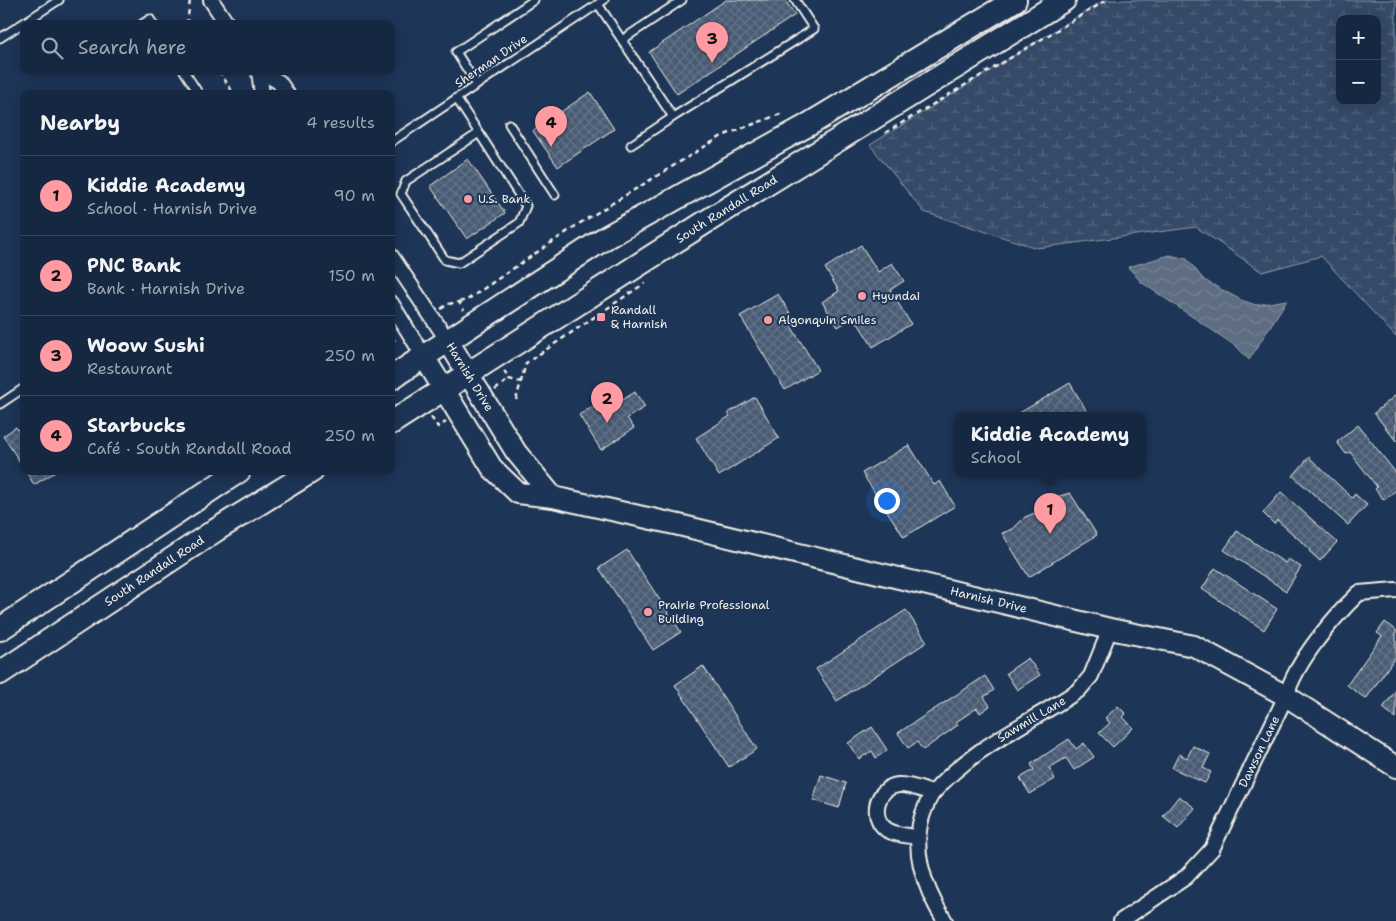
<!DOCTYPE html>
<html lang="en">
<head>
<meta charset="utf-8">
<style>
	body { margin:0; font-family:"Shantell Sans",sans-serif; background:#23344c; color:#f1f3f6 }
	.controls { position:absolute; right:15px; top:15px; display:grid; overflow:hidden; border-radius:10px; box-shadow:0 2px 12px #0003 }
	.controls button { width:45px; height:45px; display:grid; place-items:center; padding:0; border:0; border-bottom:1px solid #35445a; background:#162841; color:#f1f3f6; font:25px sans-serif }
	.you { position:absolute; left:886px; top:500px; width:18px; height:18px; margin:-12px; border:4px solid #fff; border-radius:50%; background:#1a73e8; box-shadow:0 0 0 8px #1a73e833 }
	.badge { display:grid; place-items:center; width:32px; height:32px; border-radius:50%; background:#ff9aa2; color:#111; font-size:16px; font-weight:700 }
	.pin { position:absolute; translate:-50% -41px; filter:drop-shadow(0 1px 2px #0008) }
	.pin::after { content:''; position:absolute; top:26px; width:18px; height:15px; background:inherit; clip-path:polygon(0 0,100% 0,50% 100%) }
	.popup { position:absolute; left:954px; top:412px; width:192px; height:65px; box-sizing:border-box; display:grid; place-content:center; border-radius:10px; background:#162841; filter:drop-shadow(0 1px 4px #0005); font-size:16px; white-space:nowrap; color:#9ea6b1 }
	.popup b { font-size:19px; color:#f1f3f6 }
	.popup::after { content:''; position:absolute; left:50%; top:100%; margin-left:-10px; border:10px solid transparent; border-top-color:#162841 }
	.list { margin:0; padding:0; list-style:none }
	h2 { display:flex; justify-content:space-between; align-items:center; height:65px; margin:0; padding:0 20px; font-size:21px }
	h2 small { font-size:16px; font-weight:400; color:#9ea6b1 }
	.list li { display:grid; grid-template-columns:32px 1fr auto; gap:15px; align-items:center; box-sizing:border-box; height:80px; padding:0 20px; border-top:1px solid #35445a }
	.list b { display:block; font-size:19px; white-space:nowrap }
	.list p { margin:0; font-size:16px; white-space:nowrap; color:#9ea6b1 }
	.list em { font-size:16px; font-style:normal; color:#9ea6b1 }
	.icon { flex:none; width:28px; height:28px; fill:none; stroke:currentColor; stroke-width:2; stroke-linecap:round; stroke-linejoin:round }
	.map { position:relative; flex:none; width:1396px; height:921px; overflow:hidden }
	.search { position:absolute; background:#162841; box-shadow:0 2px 12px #0003; left:20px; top:20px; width:375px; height:55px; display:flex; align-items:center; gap:12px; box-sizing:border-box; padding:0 18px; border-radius:10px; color:#9ea6b1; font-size:19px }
	.panel { position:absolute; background:#162841; box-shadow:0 2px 12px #0003; left:20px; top:90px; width:375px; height:385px; border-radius:10px }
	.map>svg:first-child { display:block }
</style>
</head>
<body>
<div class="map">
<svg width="1396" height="921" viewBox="0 0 1396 921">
	<defs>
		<pattern id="wetland-marsh" width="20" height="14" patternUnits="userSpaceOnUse" patternTransform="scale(1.25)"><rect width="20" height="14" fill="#354a67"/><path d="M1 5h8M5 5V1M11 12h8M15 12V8" fill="none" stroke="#53657d"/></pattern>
		<pattern id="water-waves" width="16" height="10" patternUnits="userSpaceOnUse" patternTransform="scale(1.25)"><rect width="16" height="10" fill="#5e6d82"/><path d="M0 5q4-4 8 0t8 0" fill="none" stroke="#768294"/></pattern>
		<pattern id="building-cross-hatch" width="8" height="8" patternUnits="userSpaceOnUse" patternTransform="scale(1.25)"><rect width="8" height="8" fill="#485b74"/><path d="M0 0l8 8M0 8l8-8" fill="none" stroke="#637388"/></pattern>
	</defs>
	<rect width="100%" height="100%" fill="#1d3557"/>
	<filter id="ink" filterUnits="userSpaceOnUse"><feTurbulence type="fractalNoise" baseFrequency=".02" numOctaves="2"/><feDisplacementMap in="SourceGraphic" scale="10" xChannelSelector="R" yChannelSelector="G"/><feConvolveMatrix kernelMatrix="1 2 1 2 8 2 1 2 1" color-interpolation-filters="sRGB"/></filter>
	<g filter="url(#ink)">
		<path fill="url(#wetland-marsh)" stroke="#949ea8" fill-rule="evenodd" d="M1104,0h292v337l-75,-81 -59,16 -66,-45 -159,21 -113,-36 -54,-67zM1340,19h37v82h-37z"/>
		<path fill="url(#water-waves)" stroke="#9aa2ab" d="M1170,255l17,4 17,21 37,20 15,5 31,-5 -38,60 -12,-13 -96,-65 -13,-15z"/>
		<g fill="url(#building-cross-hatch)" stroke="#f4f1e8">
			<path d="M726,0h59l10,15 -118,79 -28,-42z"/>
			<path d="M590,92l24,37 -56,38 -25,-36z"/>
			<path d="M468,159l37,54 -38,26 -37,-53z"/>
			<path d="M861,245l17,27 14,-9 12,18 -14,9 21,34 -38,23 -19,-30 -16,10 -16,-25 17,-11 -14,-23z"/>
			<path d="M778,294l18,29 -5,3 27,44 -33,20 -45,-74z"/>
			<path d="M1070,383l19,32h-73z"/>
			<path d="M635,392l10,15 -18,11 7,10 -33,22 -22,-35 33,-21 6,9z"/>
			<path d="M1396,395v46l-22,-28z"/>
			<path d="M755,397l24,41 -60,38 -23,-38 34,-22 -2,-3z"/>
			<path d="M1358,425l38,48v17l-12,10 -9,-11 2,-2 -27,-35 -4,2 -9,-12z"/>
			<path d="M16,427l8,13v28l-21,-32z"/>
			<path d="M909,445l25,40 6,-4 15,25 -51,31 -42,-64z"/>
			<path d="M1309,457l43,41 3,-4 12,11 -19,20 -55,-49z"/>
			<path d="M26,471h31l-23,14z"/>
			<path d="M1281,492l56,50 -17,19 -11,-10 1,-2 -33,-29 -3,4 -11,-11z"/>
			<path d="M1070,493l27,42 -68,42 -27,-44 11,-4 12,-12 10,-4 18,-15z"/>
			<path d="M1237,531l48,32 3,-4 13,8 -15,24 -62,-41z"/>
			<path d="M627,550l54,82 -28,18 -54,-82z"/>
			<path d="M1215,568l62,41 -13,21 -62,-41z"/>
			<path d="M906,610l21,32 -90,59 -21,-32z"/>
			<path d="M1385,622l11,8v26l-30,43 -19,-14 35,-49 -5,-3z"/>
			<path d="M1028,658l12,17 -23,15 -11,-17z"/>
			<path d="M703,666l54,83 -28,18 -54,-82z"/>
			<path d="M985,676l9,14 -10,7 6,9 -10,7 -3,-5 -21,14 2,3 -35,25 -6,-8 -9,6 -10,-15z"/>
			<path d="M1396,690v28l-13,-10z"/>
			<path d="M1118,706l8,8 -3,3 10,11 -20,19 -14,-14 11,-10 -5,-5z"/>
			<path d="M872,727l15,23 -11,8 -4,-7 -13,8 -11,-16z"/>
			<path d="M1069,739l7,10 8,-6 10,14 -20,13 -8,-12 -17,10 6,11 -25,15 -10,-16 14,-8 -3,-6z"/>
			<path d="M1193,746l17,8 -7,14 8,4 -6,11 -33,-15 7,-14 8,4z"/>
			<path d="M821,775l25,8 -7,25 -26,-8z"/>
			<path d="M1179,796l16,12 -17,20 -15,-12z"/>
		</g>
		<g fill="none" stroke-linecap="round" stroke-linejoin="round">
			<defs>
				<g id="lane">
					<path d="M598,4l75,113 141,-88 -19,-29"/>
					<path d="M142,24l8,-5 3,5"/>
					<path d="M0,38l59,-38"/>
					<path d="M622,40l60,-40"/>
					<path d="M184,71l15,23"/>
					<path d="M477,85l-21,-33 78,-52"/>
					<path d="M456,98l23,35 -73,48 -5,13 44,66 14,3 60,-40 7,-17 -47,-73"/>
					<path d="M509,124l46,71"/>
					<path d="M391,142l213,-142"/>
					<path d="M631,145l42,-28"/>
					<path d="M0,404l24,-16"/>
				</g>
				<g id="street">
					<path d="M211,0l16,24"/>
					<path d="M259,71l3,23"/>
					<path d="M260,71l19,11 8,12"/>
					<path d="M391,256l57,85"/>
					<path d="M391,303l33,54"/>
					<path d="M918,837c-10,-1 -22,-2 -31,-7 -18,-13 -11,-42 11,-45 11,-1 24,5 34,8"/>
					<path id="s1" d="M945,921c-21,-33 -37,-76 -19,-115 2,-4 4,-10 7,-13 38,-45 97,-70 146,-103l12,-14 19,-47"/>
					<path id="s2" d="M1121,921l65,-44 26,-28 74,-153c11,-36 46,-77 73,-103l37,-3"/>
				</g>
				<g id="secondary">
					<path id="s3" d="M448,341l68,111 37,45"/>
					<path id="s4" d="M424,357l68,111 26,25 35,4 126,28 431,104 84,17 92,50 110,71"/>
				</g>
				<g id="primary">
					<path d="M391,378l214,-140 203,-113 207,-125"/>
					<path id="s5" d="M391,423l313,-200 360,-223"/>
					<path d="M0,629l239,-158"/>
					<path id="s6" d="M0,673l216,-143 96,-59"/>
				</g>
			</defs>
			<use href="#lane" stroke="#f4f1e8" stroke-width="11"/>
			<use href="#street" stroke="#f4f1e8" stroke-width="18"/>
			<use href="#secondary" stroke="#f4f1e8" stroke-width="24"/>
			<use href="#primary" stroke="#f4f1e8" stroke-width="26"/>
			<g stroke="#f4f1e8" stroke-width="2.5" stroke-dasharray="5 4" stroke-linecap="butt">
				<path d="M187,24l3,-24"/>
				<path d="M219,71l15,23"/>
				<path d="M885,133l222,-133"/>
				<path d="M459,302l8,-2 110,-75 145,-89 61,-23"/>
				<path d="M441,309l7,-5 11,-2 5,8"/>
				<path d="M391,342l6,-4"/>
				<path d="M504,371l5,8 12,3"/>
				<path d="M495,390l14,-11"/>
				<path d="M516,400l10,-37 119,-80"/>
				<path d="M431,417l7,10 8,-5"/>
			</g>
			<use href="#lane" stroke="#1d3557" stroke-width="7"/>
			<use href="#street" stroke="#1d3557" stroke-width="14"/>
			<use href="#secondary" stroke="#1d3557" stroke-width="20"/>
			<use href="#primary" stroke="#1d3557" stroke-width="22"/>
		</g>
	</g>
	<g fill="#ff9aa2" stroke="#1d3557" stroke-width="2">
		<circle cx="468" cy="199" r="5"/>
		<circle cx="862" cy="296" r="5"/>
		<rect x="596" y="312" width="10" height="10" rx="2.5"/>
		<circle cx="768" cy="320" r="5"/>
		<circle cx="648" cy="612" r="5"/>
	</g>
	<g text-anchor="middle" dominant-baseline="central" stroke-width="4" stroke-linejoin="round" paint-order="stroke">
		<g font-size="12" fill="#f4f1e8" stroke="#1d3557">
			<text transform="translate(491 61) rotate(-34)">Sherman Drive</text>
			<text stroke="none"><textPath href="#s5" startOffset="398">South Randall Road</textPath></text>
			<text stroke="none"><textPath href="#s3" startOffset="42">Harnish Drive</textPath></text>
			<text stroke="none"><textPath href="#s6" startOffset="185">South Randall Road</textPath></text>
			<text stroke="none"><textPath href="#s4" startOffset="649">Harnish Drive</textPath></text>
			<text stroke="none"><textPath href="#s1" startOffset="260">Sawmill Lane</textPath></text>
			<text stroke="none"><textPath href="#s2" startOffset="225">Dawson Lane</textPath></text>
		</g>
		<g font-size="12" fill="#f4f1e8" stroke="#1d3557" text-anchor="start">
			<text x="478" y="199">U.S. Bank</text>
			<text x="872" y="296">Hyundai</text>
			<text x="611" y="310">Randall<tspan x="611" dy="14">&amp; Harnish</tspan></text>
			<text x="778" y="320">Algonquin Smiles</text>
			<text x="658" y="605">Prairie Professional<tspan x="658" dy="14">Building</tspan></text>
		</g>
	</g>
</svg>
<div class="controls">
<button>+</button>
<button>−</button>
</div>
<div class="you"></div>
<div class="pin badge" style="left:1050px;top:534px">1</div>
<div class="popup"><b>Kiddie Academy</b>School</div>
<div class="pin badge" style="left:607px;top:423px">2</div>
<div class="pin badge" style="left:712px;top:63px">3</div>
<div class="pin badge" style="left:551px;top:147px">4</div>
<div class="search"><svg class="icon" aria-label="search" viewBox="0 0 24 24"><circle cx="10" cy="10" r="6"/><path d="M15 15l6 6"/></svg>Search here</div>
<section class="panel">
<h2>Nearby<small>4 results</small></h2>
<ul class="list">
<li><span class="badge">1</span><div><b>Kiddie Academy</b><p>School · Harnish Drive</p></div><em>90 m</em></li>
<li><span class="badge">2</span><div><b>PNC Bank</b><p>Bank · Harnish Drive</p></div><em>150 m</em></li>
<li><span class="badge">3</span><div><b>Woow Sushi</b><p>Restaurant</p></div><em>250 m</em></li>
<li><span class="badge">4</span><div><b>Starbucks</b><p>Café · South Randall Road</p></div><em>250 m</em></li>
</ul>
</section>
</div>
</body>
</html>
